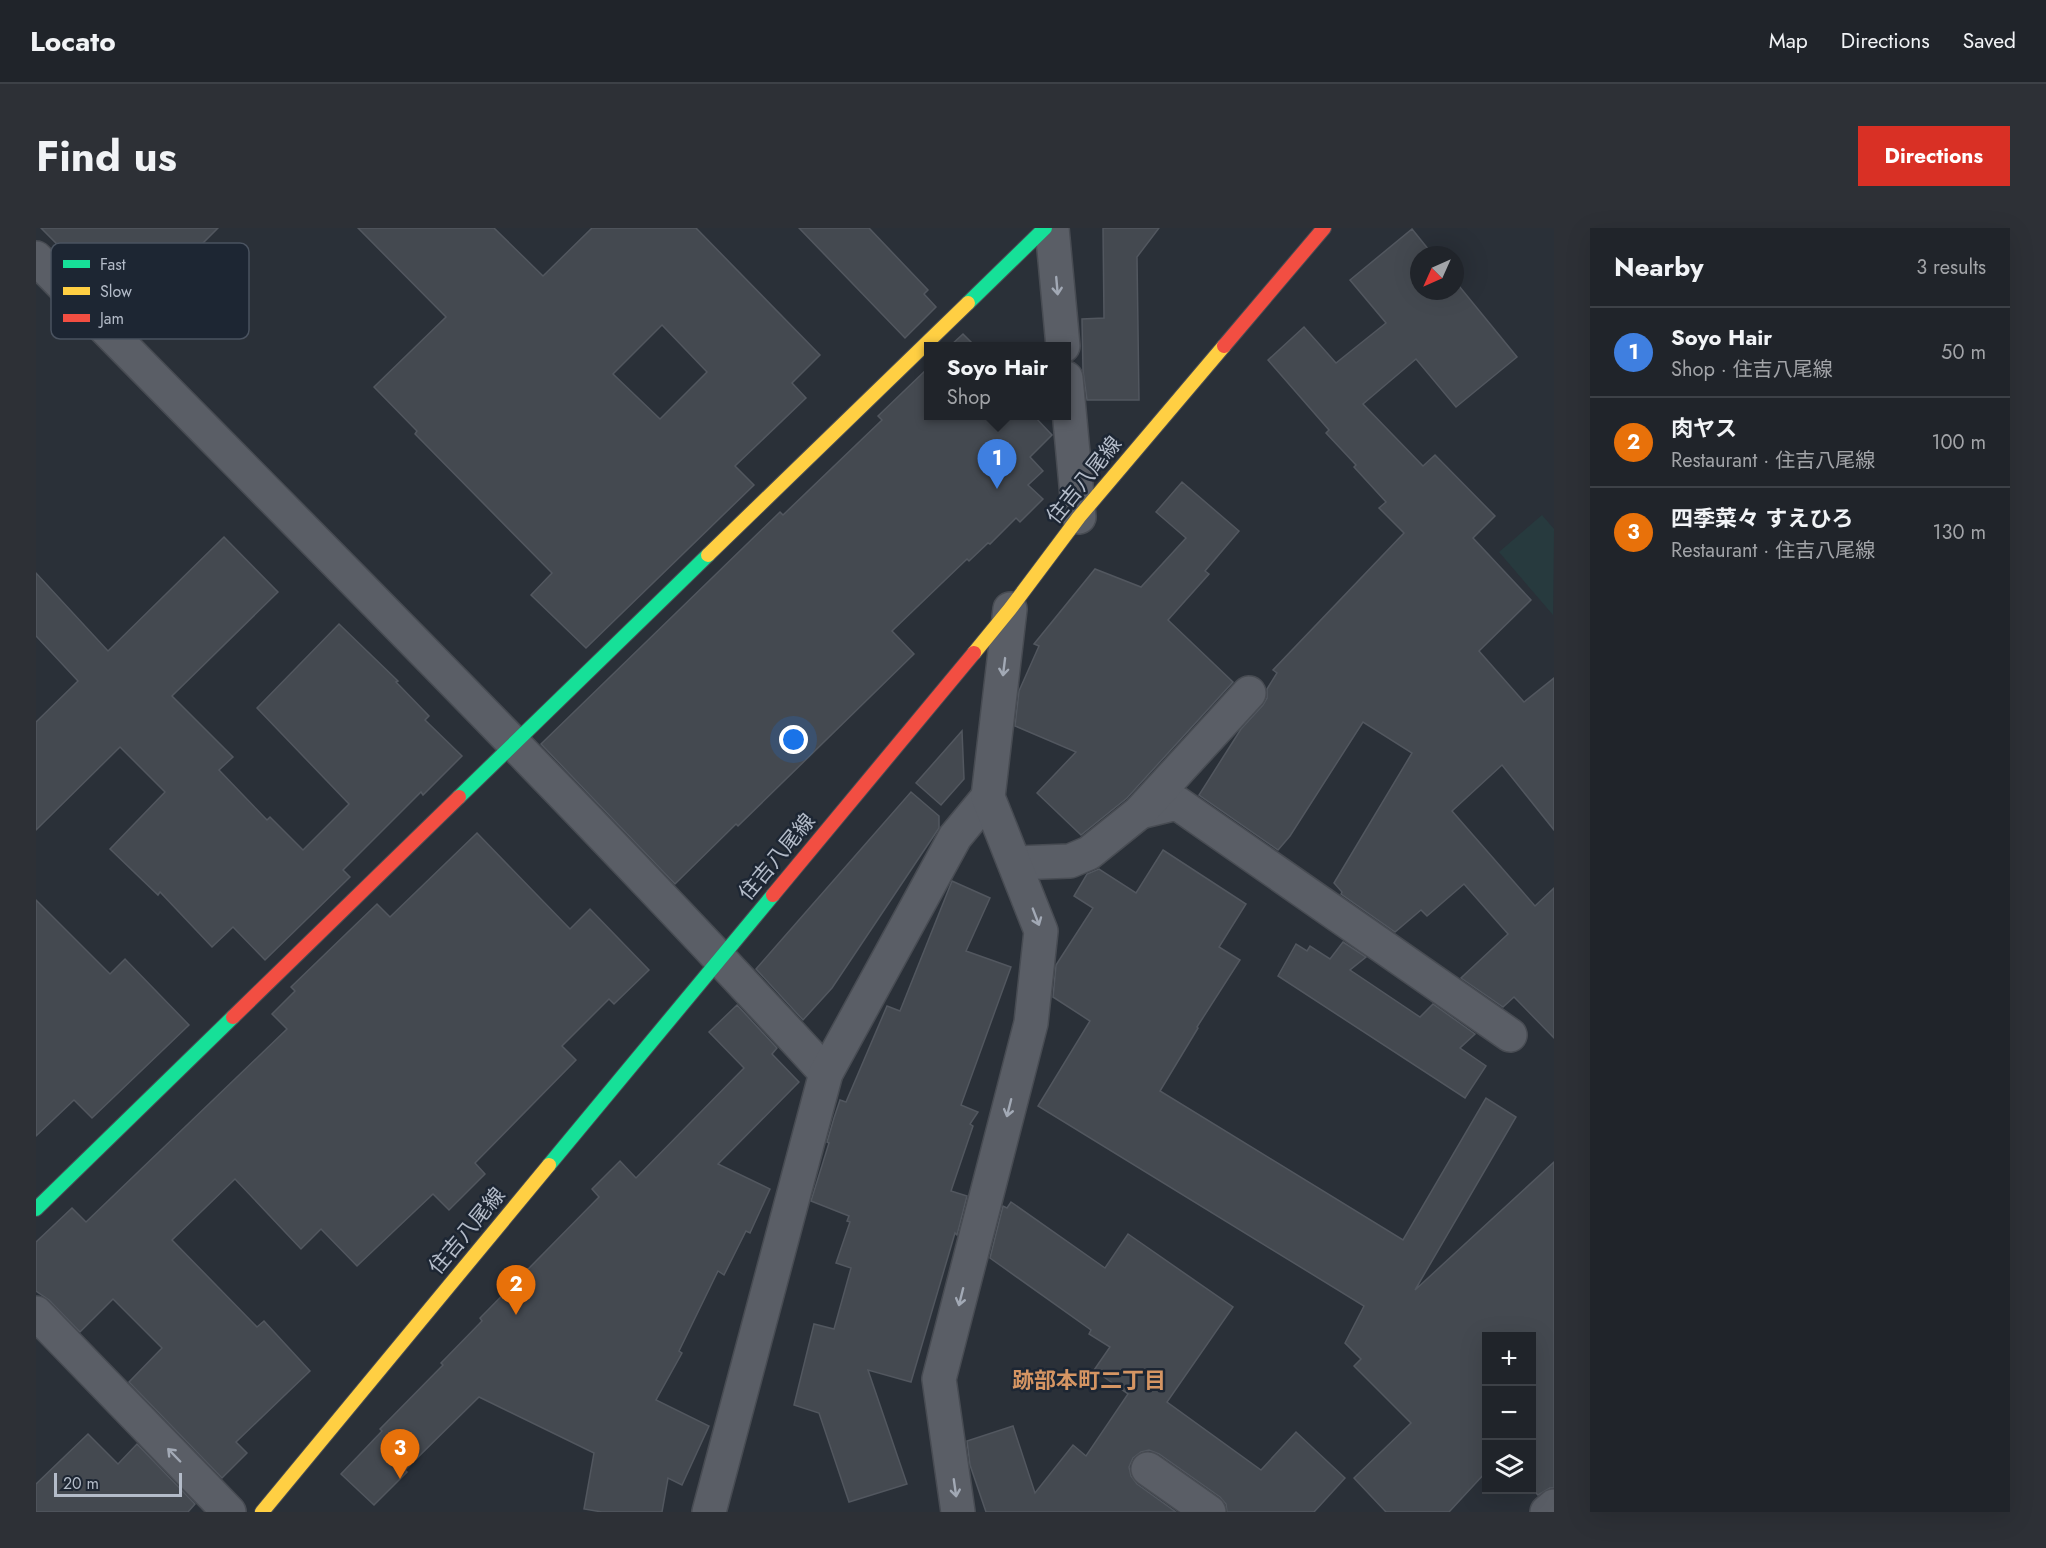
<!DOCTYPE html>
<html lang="en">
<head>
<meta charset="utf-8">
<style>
	body { margin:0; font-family:Jost,"Noto Sans JP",sans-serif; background:#2d3036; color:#f1f3f6 }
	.controls { position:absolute; right:18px; bottom:18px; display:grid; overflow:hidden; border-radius:0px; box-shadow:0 6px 24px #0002 }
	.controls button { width:54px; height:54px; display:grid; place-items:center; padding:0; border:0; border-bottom:2px solid #3d4147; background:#20242a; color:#f1f3f6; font:30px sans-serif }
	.compass { position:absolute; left:1374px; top:18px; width:54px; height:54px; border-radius:50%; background:#20242a; box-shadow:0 6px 24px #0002; rotate:225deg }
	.scale { position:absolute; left:18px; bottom:15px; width:128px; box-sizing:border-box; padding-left:6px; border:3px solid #b4bcc9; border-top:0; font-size:16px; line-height:21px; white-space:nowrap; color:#b4bcc9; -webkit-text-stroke:4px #1d2633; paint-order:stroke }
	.you { position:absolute; left:758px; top:512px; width:21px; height:21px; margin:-15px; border:4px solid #fff; border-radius:50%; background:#1a73e8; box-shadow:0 0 0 9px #1a73e833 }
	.badge { display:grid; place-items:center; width:39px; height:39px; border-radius:50%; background:#d93025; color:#fff; font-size:20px; font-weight:700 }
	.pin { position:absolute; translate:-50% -50px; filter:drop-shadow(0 2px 3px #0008) }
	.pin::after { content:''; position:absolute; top:32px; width:21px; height:18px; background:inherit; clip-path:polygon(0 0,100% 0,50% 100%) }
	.popup { position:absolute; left:888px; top:114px; width:147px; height:78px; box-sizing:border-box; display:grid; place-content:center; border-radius:0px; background:#20242a; filter:drop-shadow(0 2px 4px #0005); font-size:20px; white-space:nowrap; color:#a2a4a8 }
	.popup b { font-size:22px; color:#f1f3f6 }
	.popup::after { content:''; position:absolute; left:50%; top:100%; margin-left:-12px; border:12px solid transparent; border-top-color:#20242a }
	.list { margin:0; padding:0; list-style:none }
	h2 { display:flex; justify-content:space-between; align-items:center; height:78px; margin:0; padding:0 24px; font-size:26px }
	h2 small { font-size:20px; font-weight:400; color:#a2a4a8 }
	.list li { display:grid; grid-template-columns:39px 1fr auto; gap:18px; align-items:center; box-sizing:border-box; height:90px; padding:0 24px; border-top:2px solid #3d4147 }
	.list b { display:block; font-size:22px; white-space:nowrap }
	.list p { margin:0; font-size:20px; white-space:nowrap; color:#a2a4a8 }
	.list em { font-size:20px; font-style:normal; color:#a2a4a8 }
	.icon { flex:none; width:33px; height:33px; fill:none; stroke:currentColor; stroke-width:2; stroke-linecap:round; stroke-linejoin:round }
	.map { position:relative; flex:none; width:1518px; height:1284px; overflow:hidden; border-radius:0px }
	header { display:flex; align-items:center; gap:36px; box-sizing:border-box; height:84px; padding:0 30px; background:#20242a; border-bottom:2px solid #3d4147 }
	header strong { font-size:28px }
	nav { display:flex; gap:33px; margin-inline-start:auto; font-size:21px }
	.intro { display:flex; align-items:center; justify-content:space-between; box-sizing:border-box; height:144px; padding:0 36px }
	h1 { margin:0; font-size:42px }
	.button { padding:15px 27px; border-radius:0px; background:#d93025; color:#fff; font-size:21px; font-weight:700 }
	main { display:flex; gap:36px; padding:0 36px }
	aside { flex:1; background:#20242a; border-radius:0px; box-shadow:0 6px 24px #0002 }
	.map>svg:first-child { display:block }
</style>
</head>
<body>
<header>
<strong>Locato</strong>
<nav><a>Map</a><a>Directions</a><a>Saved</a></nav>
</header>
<div class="intro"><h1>Find us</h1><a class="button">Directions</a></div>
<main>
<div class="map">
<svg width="1518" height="1284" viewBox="0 0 1518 1284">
	<rect width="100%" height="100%" fill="#2a3038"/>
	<path fill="#273a3e" d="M1506,287l12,14 -1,86 -54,-63z"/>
	<g fill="#444950" stroke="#52575f" stroke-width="1.5" fill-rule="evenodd">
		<path d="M5,0h177l-20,20 11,11 -29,27 5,5 -42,40z"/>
		<path d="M322,0h136l49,48 49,-48h104l124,127 -28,28 14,15 -71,68 19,19 -168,163 -55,-53 21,-22 -137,-139 2,-3 -43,-44 72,-70zM626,97l45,47 -47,47 -47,-45z"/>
		<path d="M763,0h70l59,62 -4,4 12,13 -31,31z"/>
		<path d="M1067,0h56l-22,29 2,143h-52l-4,-29 -1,-52 22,-1z"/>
		<path d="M1376,1l21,26h-14v36h36v-10l62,76 -61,50 -40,-48 -53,45 60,62 12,-11 60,61 -22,22 58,62 -52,51 45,51 30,-24v152l-52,-65 -50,46 83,95 19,-18v150l-40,-41 -11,10 -42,-29 47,-44 -44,-50 -37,32 -6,-6 -26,22 -54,-38 1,-2 -8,-9 78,-130 -49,-31 -73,114 -12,14 -79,-55 42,-66 22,-24 4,-7v-9l10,-16 -4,-3 131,-137 -25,-25 7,-6 -32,-35 2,-2 -30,-32 3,-3 -61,-70 36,-33 32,36 50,-40 -36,-43z"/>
		<path d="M927,106l12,12h-25z"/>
		<path d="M892,140v48h106l18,19 -22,22 13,14 -15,14 15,14 -23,23 -4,-4 -26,26 -2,-1 -19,18 -2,-2 -75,72 22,23 -176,172 -2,-2 -61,60 -134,-140 239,-232 3,3 99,-95 -4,-4z"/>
		<path d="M1146,254l57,49 -34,40 4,3 -41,46 65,62 -106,116 -46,37 -44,-42 39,-41 -61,-26 4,-35 20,-45 -5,-2 61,-75 46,18 45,-49 -30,-26z"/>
		<path d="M188,309l54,55 -106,104 61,61 -14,13 48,50 3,-3 33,33 46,-46 -92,-96 82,-84 59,57 -2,1 33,34 -4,4 37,36 -39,39 -2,-3 -78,78 7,7 -85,83 -32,-33 -21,20 -52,-55 -2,3 -48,-46 55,-57 -45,-45 -84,83v-108l42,-41 -42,-45v-63l72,78z"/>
		<path d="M926,503l2,48 -23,26 -25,-22z"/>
		<path d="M875,564l28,24v12l-107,160 -29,32 -47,-51z"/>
		<path d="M441,605l93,96 20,-20 59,61 -35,34 -5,-5 -47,47 14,14 -101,103 10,11 -36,36 -16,-16 -76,72 -36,-37 -20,20 -66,-70 -63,61 85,87 7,-6 46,50 -74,71 11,11 -25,25 -93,-96 33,-34 -49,-49 -33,33 -31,-32 -13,-9v-49l36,-34 14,14 201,-193 -15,-15 23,-23 -4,-4 86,-83 13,13z"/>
		<path d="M1127,622l83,54 -27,43 21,13 -43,67 1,1 -38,63 243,149 83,-142 30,19 -101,173 139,-128v326h-4l-12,7 -6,-6v-153h-46v136l-37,40h-63l-32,-34 57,-55 -57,-57 7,-7 -16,-16 19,-37 -326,-200 52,-85 -37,-24 3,-32 37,-57 -19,-12 13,-22 12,-5 37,24z"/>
		<path d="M916,653l38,17 -24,53 45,16 -50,138 17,7 -8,12 3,2 -22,65 16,5 -10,39 -2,-2 -44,149 -43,-12 39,114 -58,18 -30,-89 -25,-8 20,-81 20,5 17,-61 -15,-5 14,-41 -3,-1 2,-5 -38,-15 18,-58 -2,-1 7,-24 6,-18 6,2 41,-96 13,5z"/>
		<path d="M0,672l74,74 15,-15 64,66 -97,93 -18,-18 -38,36z"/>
		<path d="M1307,714l23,15 -16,13 70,47 13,-13 42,30 -15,14 26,18 -21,32 -187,-122 18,-32 11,7 3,-5 20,13z"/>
		<path d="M701,777l40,43 -5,6 27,28 -81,82 52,25 -20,44 -4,-2 -22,44 -6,-4 -39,80 3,2 -26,47 53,26 -27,59 -14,-7 -6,34h-60l-18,-3 10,-56 -115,-56 -74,73 2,2 -33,33 -33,-31 41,-43 -2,-2 63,-64 -2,-2 41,-42 -2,-3 119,-121 -7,-8 28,-28 16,17 108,-110 -35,-36z"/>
		<path d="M975,974l94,66 23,-34 105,73 -66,95 94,68 35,-38 49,46 -31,34h-87l-1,-8 -6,-7 -61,-43 -10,-4 -8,2 -8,6 -4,9 2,9 6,8 39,28h-190l-16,-47 -3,-24 46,-15 22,67 38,-48 13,11 42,-62 -34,-24 16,-23 -21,-13 2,-4 -101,-72 13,-52 4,2z"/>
		<path d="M52,1206l30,30 19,-20 58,60 -7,8h-152v-28z"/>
	</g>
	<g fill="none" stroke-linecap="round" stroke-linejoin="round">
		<defs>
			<g id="street">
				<path d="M1016,0l11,118"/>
				<path d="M0,30c265,270 534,536 790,815"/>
				<path d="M1030,150l13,139"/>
				<path d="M1104,584l37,-9 333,232"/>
				<path d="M979,635l55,-2 19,-8 51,-41 109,-119"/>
				<path d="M0,1085l193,199"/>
				<path d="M1112,1241l61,43"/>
				<path d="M673,1284l117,-439 129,-236 33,-40"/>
				<path d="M922,1284l-19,-133 92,-356 10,-92 -53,-134 22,-188"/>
				<path d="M1511,1284l7,-6"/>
			</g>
			<g id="fast">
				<path d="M932,75l77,-75"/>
				<path d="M423,569l249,-242"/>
				<path d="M513,937l224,-270"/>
				<path d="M0,981l197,-192"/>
			</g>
			<g id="slow">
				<path d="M672,327l260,-252"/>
				<path d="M938,425l36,-44 69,-92 145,-171"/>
				<path d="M226,1284l287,-347"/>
			</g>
			<g id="jam">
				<path d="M1188,118l100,-118"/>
				<path d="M737,667l201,-242"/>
				<path d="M197,789l226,-220"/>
			</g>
		</defs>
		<use href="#street" stroke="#484c53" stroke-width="36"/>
		<use href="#fast" stroke="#484c53" stroke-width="16"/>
		<use href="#slow" stroke="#484c53" stroke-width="16"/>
		<use href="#jam" stroke="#484c53" stroke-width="16"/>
		<use href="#street" stroke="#5a5e66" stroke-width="33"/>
		<use href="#fast" stroke="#16e098" stroke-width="14"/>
		<use href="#slow" stroke="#ffcf43" stroke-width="14"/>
		<use href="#jam" stroke="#f24e42" stroke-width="14"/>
	</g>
	<defs><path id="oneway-shaft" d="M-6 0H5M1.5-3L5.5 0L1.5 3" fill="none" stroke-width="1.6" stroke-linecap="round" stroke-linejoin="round" transform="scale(1.5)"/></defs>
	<g stroke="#a2a9b5">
		<use href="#oneway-shaft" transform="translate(1021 58) rotate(85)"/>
		<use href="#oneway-shaft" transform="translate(968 439) rotate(97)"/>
		<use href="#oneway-shaft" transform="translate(1000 689) rotate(69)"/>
		<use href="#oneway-shaft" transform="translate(973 880) rotate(104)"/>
		<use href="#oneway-shaft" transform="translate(925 1069) rotate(104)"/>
		<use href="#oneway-shaft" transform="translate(138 1227) rotate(-134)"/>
		<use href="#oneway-shaft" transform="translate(919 1260) rotate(82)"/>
	</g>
	<g text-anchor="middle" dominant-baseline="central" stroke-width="5" stroke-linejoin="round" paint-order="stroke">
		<g font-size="21" fill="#b4bcc9" stroke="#1d2633">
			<text transform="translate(1048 252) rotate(-51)">住吉八尾線</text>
			<text transform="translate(741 629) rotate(-50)">住吉八尾線</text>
			<text transform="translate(431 1003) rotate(-50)">住吉八尾線</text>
		</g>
		<g font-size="22" font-weight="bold" fill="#d59563" stroke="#1d2633">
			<text x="1053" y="1152">跡部本町二丁目</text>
		</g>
	</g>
	<rect x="15" y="15" width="198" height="96" rx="9" fill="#1d2633" stroke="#4a5360" stroke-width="1.5"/>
	<rect x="27" y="32" width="27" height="8" fill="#16e098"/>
	<rect x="27" y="59" width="27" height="8" fill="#ffcf43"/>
	<rect x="27" y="86" width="27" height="8" fill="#f24e42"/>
	<g font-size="16" fill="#b4bcc9">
		<text x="64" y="42">Fast</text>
		<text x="64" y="69">Slow</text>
		<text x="64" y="96">Jam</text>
	</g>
</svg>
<div class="controls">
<button>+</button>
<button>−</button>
<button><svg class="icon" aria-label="layers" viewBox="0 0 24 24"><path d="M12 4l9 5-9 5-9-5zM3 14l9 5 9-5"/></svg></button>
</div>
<svg class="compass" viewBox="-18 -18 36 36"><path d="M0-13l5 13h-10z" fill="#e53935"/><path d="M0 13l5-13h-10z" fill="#a2a4a8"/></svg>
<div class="scale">20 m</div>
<div class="you"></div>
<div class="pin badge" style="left:961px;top:261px;background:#3f7fe0">1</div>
<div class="popup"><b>Soyo Hair</b>Shop</div>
<div class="pin badge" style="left:480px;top:1087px;background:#e8710a">2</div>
<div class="pin badge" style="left:364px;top:1251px;background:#e8710a">3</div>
</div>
<aside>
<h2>Nearby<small>3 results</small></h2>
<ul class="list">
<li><span class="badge" style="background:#3f7fe0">1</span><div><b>Soyo Hair</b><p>Shop · 住吉八尾線</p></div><em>50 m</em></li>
<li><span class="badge" style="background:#e8710a">2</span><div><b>肉ヤス</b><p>Restaurant · 住吉八尾線</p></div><em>100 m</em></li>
<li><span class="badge" style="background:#e8710a">3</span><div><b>四季菜々 すえひろ</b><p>Restaurant · 住吉八尾線</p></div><em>130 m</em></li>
</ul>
</aside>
</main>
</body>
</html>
